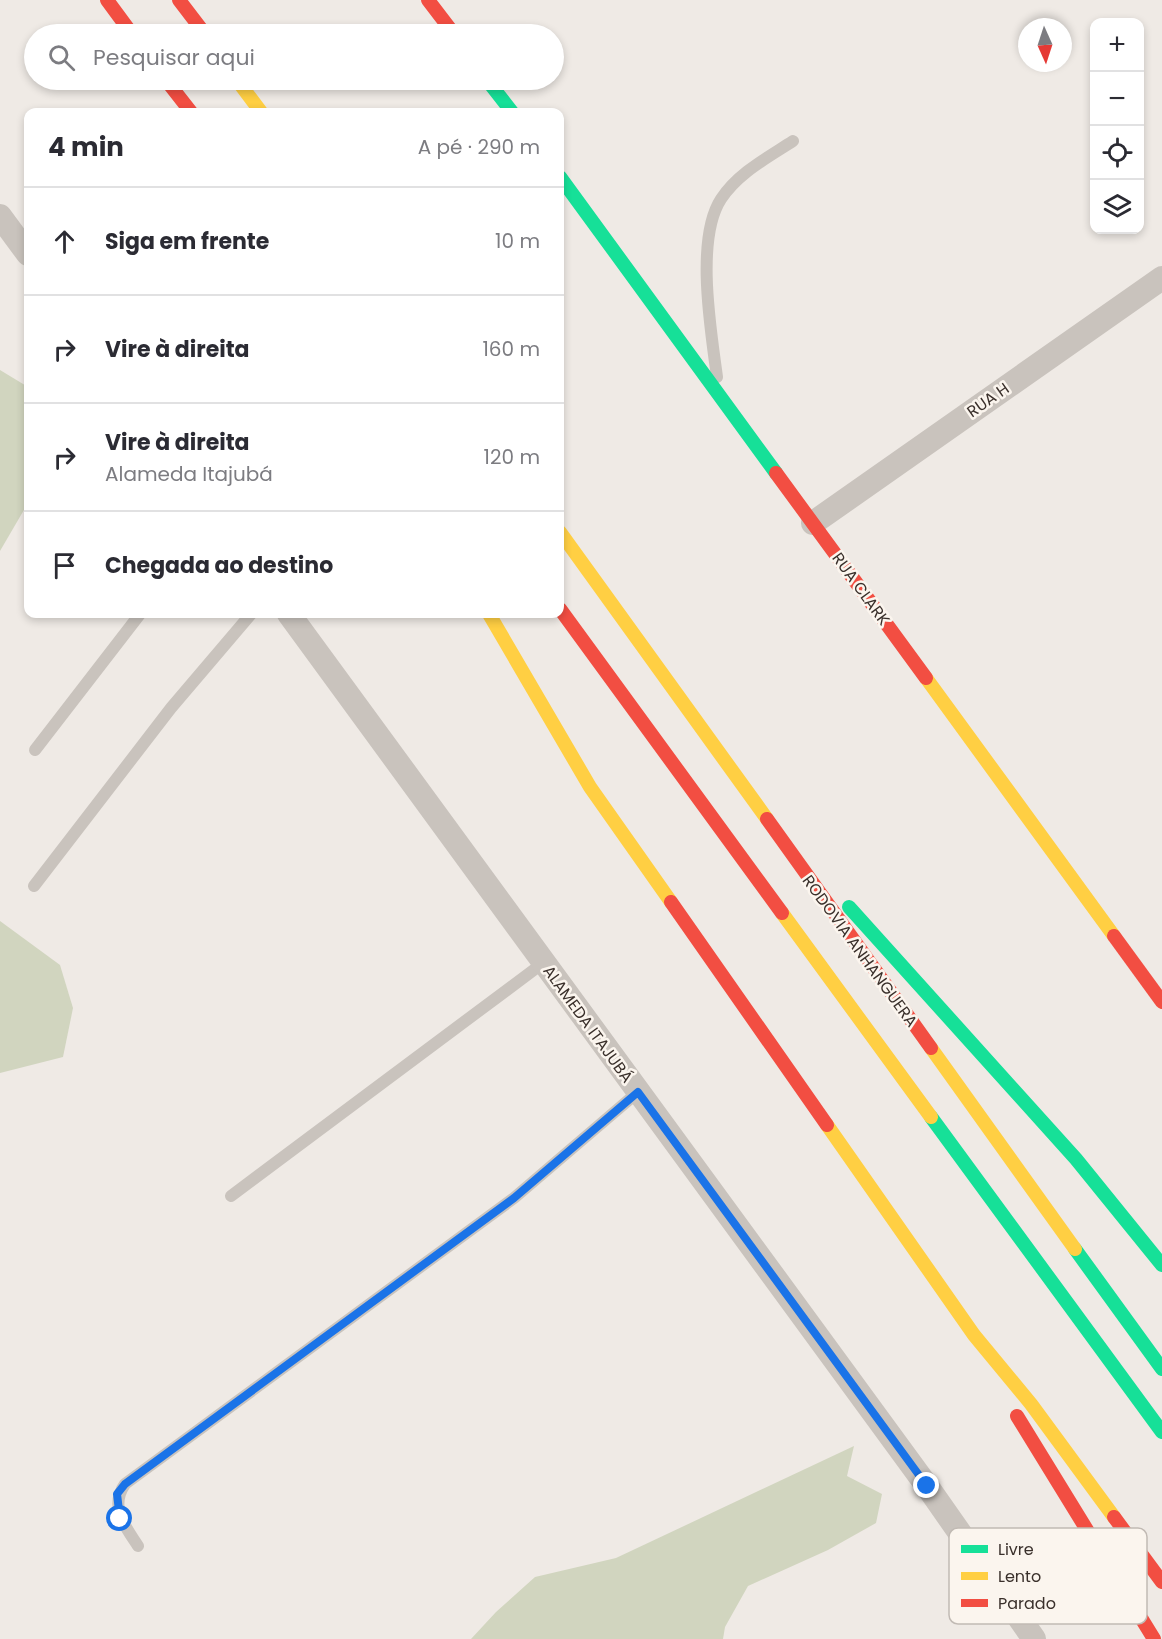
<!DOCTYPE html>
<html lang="pt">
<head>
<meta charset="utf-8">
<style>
	body { margin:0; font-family:Poppins,sans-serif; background:#f7f7f7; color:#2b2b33 }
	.controls { position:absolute; right:18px; top:18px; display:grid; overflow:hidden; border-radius:12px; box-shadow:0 3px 9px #0003 }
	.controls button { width:54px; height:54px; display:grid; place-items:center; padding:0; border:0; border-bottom:2px solid #e1e1e2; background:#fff; color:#2b2b33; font:30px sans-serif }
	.compass { position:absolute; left:1018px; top:18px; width:54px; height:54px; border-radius:50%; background:#fff; box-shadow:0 3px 9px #0003; rotate:177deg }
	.stop { position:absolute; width:18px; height:18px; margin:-14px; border:4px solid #1a73e8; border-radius:50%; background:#fff }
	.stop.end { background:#1a73e8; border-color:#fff; box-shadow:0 2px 6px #0008 }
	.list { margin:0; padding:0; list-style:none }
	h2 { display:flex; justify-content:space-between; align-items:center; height:78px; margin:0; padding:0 24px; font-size:26px }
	h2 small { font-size:20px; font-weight:400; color:#7c7c81 }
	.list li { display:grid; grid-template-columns:39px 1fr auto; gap:18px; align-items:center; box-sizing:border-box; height:108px; padding:0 24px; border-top:2px solid #e1e1e2 }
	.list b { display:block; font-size:22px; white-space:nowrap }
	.list p { margin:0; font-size:20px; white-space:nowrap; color:#7c7c81 }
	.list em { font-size:20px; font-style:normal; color:#7c7c81 }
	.icon { flex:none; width:33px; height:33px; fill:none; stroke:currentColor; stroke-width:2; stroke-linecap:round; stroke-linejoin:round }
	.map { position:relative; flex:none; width:1162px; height:1639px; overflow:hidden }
	.search { position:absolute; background:#fff; box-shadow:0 3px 9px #0003; left:24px; top:24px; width:540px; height:66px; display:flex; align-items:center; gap:15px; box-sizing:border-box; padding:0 21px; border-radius:33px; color:#7c7c81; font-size:22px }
	.panel { position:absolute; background:#fff; box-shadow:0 3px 9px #0003; left:24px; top:108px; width:540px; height:510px; border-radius:12px }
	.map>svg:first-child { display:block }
</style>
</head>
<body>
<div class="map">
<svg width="1162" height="1639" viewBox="0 0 1162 1639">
	<rect width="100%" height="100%" fill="#efeae5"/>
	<g fill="#d1d5bf">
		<path d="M0,370l28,17v116l-28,48z"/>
		<path d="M0,921l60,44 13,43 -10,49 -63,16z"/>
		<path d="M854,1446l-7,30 35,18 -6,29 -48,27 -80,36 -23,41 -2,12h-252l25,-27 39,-35 81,-19z"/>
	</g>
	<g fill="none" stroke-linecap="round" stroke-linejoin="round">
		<g stroke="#c9c3bd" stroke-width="12">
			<path d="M717,377c-6,-46 -22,-138 4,-178 17,-26 46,-41 72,-58"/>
			<path d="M35,750l105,-136"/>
			<path d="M34,886l137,-178 80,-94"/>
			<path d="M231,1196l312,-233"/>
			<path d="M138,1546c-13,-20 -29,-39 -13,-62l389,-286 124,-106"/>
		</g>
		<g stroke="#c9c3bd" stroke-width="24">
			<path d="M0,216l28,38"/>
			<path d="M813,523l349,-245"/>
			<path d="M289,614l638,872 107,153"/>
		</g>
		<g stroke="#16e098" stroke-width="14">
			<path d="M487,80l25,32"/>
			<path d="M560,177l216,296"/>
			<path d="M849,907l227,252 86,106"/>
			<path d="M931,1117l231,315"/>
			<path d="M1075,1249l87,120"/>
		</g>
		<g stroke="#ffcf43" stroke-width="14">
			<path d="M237,80l24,32"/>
			<path d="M560,532l207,287"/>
			<path d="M489,614l101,173 81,115"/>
			<path d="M926,678l188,258"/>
			<path d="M782,913l149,204"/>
			<path d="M931,1048l144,201"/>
			<path d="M827,1125l147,210 57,69 83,113"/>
		</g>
		<g stroke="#f24e42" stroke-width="14">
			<path d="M107,0l25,34"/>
			<path d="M179,0l26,34"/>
			<path d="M428,0l26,34"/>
			<path d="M166,80l25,32"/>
			<path d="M776,473l150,205"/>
			<path d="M560,609l222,304"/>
			<path d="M767,819l164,229"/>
			<path d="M671,902l156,223"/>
			<path d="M1114,936l48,66"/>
			<path d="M1017,1416l137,223"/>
			<path d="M1114,1517l48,65"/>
		</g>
	</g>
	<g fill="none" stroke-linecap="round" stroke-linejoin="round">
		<path stroke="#1a73e8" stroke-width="8" d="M120,1519l-3,-25 8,-10 389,-286 124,-106 289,394"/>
	</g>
	<g text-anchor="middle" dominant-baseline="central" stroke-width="5" stroke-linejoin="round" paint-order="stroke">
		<g font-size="16" fill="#3a302b" stroke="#fbf5ee">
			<text transform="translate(988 400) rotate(-35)">RUA H</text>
			<text transform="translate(861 589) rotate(54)">RUA CLARK</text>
			<text transform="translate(860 951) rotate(54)">RODOVIA ANHANGUERA</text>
			<text transform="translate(588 1024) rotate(54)">ALAMEDA ITAJUBÁ</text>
		</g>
	</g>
	<rect x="949" y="1528" width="198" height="96" rx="9" fill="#fbf5ee" stroke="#c1bab4" stroke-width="1.5"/>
	<rect x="961" y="1545" width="27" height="8" fill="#16e098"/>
	<rect x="961" y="1572" width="27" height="8" fill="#ffcf43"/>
	<rect x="961" y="1599" width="27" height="8" fill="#f24e42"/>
	<g font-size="16" fill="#3a302b">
		<text x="998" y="1555">Livre</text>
		<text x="998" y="1582">Lento</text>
		<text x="998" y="1609">Parado</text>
	</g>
</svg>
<div class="controls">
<button>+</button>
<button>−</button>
<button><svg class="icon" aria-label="locate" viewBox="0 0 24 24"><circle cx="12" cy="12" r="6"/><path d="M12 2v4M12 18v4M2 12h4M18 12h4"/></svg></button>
<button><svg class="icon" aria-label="layers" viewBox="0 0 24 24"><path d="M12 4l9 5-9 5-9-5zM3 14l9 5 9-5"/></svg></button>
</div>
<svg class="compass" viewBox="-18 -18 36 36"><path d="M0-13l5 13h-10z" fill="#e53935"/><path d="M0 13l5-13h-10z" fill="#7c7c81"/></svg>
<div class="stop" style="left:120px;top:1519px"></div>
<div class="stop end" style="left:927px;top:1486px"></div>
<div class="search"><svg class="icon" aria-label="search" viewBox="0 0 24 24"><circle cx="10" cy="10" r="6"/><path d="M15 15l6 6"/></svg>Pesquisar aqui</div>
<section class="panel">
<h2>4 min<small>A pé · 290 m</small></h2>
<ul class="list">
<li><svg class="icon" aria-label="ahead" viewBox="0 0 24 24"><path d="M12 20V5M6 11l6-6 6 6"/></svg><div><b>Siga em frente</b></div><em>10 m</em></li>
<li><svg class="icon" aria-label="right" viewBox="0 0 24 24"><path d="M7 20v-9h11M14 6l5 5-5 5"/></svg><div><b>Vire à direita</b></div><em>160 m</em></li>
<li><svg class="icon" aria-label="right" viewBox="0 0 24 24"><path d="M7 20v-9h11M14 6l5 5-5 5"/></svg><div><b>Vire à direita</b><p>Alameda Itajubá</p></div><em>120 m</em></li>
<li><svg class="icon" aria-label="arrive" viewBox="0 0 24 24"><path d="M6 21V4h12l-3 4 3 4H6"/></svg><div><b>Chegada ao destino</b></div></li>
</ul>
</section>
</div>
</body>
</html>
